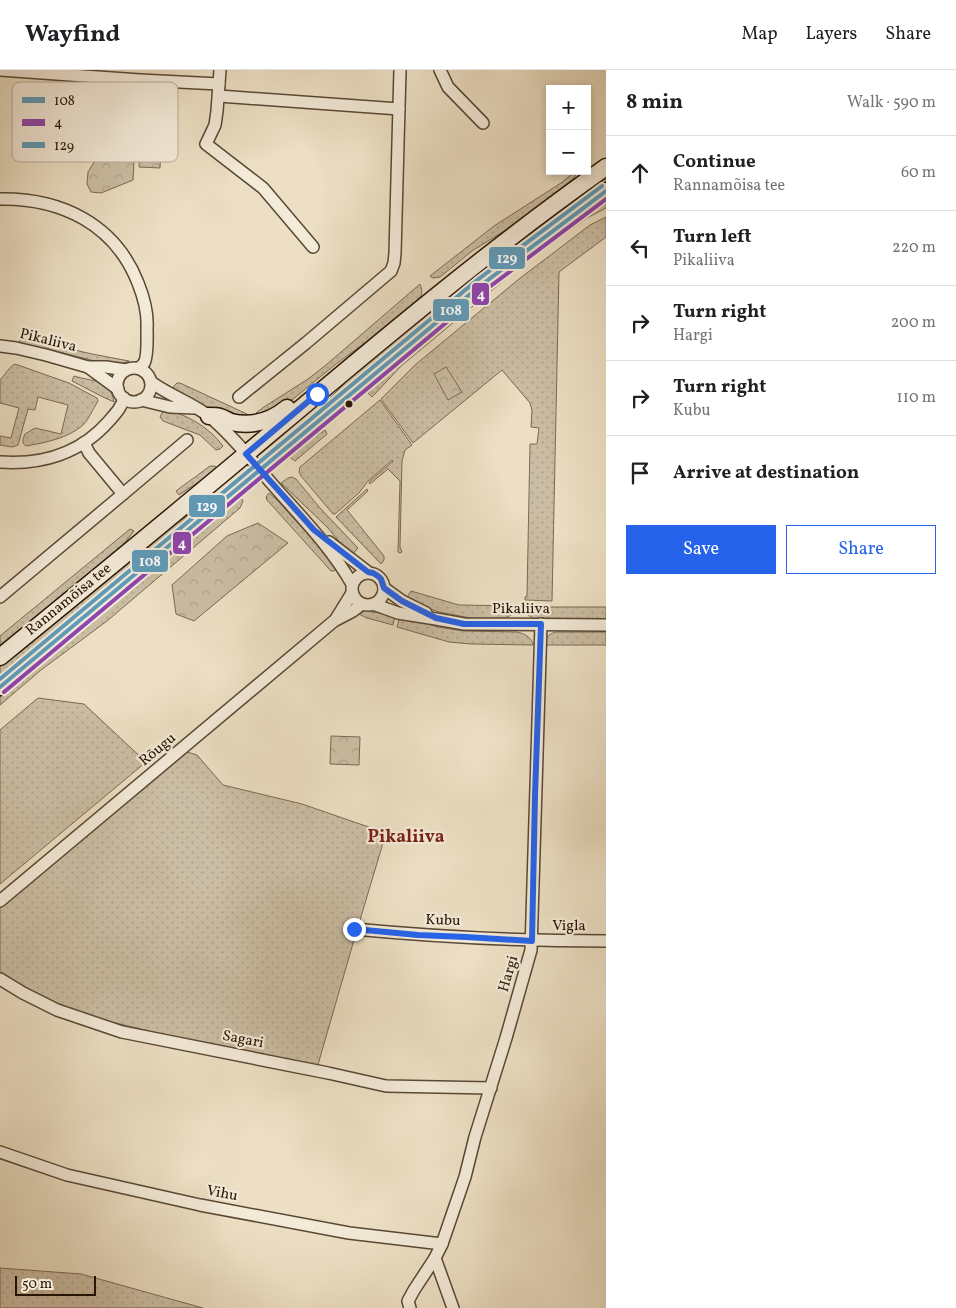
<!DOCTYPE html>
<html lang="en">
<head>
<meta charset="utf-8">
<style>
	body { margin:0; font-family:Vollkorn,serif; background:#f6f6f6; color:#202124 }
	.controls { position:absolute; right:15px; top:15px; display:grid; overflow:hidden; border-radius:0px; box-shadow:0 2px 8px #0003 }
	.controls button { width:45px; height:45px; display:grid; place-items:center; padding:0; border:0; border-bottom:1px solid #e0e0e0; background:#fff; color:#202124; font:25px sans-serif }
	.scale { position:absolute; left:15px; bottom:12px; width:81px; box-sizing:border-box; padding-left:5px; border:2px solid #281504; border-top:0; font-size:14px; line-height:18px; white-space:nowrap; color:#281504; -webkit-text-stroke:4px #f3ead8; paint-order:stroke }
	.stop { position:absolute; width:15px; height:15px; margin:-11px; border:4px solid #2563eb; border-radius:50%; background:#fff }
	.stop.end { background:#2563eb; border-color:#fff; box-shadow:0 1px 5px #0008 }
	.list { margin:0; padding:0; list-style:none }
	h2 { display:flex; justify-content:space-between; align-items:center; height:65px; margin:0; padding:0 20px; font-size:21px }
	h2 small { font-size:16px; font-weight:400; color:#757577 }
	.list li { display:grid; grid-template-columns:32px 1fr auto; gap:15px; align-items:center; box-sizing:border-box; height:75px; padding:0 20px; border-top:1px solid #e0e0e0 }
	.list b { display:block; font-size:19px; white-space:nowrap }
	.list p { margin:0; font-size:16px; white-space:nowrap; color:#757577 }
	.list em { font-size:16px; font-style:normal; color:#757577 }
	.actions { display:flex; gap:10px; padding:15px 20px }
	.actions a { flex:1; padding:11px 0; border:1px solid #2563eb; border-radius:0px; text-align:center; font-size:18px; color:#2563eb }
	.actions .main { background:#2563eb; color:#fff }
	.icon { flex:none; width:28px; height:28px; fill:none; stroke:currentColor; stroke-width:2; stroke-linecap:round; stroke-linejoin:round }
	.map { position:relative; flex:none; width:606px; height:1238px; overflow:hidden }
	header { display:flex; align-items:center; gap:30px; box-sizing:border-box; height:70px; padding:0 25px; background:#fff; border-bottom:1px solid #e0e0e0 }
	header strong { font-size:24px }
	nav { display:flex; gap:28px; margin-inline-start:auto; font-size:18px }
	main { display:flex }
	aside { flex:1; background:#fff }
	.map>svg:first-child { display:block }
</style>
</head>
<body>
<header>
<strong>Wayfind</strong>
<nav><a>Map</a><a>Layers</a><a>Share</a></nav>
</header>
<main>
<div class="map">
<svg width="606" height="1238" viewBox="0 0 606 1238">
	<defs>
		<pattern id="grass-dots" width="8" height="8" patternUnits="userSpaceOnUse" patternTransform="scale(1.25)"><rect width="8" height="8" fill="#cbbda3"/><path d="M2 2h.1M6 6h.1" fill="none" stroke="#aea28b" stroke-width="1.8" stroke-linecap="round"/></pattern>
		<pattern id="forest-crowns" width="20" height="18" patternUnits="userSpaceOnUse" patternTransform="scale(1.25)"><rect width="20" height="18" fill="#cbbda3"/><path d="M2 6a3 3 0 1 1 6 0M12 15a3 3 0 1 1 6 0" fill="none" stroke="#aea28b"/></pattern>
	</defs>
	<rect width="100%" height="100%" fill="#ecdfc3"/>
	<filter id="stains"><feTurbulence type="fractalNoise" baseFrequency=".004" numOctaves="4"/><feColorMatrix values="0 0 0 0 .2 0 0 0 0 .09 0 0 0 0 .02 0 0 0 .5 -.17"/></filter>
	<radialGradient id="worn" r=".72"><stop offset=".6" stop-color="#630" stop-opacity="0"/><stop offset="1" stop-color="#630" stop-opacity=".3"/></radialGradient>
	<g fill="url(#grass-dots)" stroke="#7a6954">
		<path d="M576,101h1l-1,4 -3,4 -56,44 -45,28 -32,26 -7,1 -3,-2 64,-50 67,-43z"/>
		<path d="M606,104v9l-278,221 -2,-2 39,-39 68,-57z"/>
		<path d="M606,131v7l-19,10 -67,49 -119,99 -29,31 -4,-4 18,-21 100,-81z"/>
		<path d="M606,147v20l-47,35 -7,329 -27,-1v-3l2,-1 3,-152h7l2,-16 -8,-1 1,-17 -2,-7 -28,-33 -89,73 -32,-44 34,-34 104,-86 71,-54z"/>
		<path d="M420,214c3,8 2,11 -2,18l-38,30 -44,32 -49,40 -32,14 1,-5 8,-6 44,-28 18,-14z"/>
		<path d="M23,268l69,16 37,7 -8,3h-14l-68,-17 -20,-4 1,-3z"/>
		<path d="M15,294l54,19 28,15 1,3c-5,8 -9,18 -15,24 -14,13 -39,18 -57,21 -5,-3 -3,-7 -1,-12l10,-6 26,6 7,-29 -30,-8 -3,13 -7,-1 -10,36 -6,2 -12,-2v-9l11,2 8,-30 -19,-5v-23c4,-4 10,-14 15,-16z"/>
		<path d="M74,306c18,6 36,2 40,26l-11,-5 -31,-16z"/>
		<path d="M177,313h3l67,31 1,2 -16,1 -61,-25 3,-6z"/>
		<path d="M380,330l32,45 -7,5 -3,11 -2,86 2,5 -2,1 -2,-1 2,-71 -12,-12 -18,15 -1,-2 24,-21 -1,-1 -24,21 -9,12 -24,21h-2l-32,-38 -2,-4 1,-5z"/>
		<path d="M164,339c22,5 45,18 59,37l-3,3 -4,1 -16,-15 -37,-14 -3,-4z"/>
		<path d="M325,360l2,4 -32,27 -8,-6z"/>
		<path d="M210,396h5l3,3 -39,26 -3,-4z"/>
		<path d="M292,407l4,2 24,29 38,40 -7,8 -23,-28 -47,-45 7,-5z"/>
		<path d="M367,419l1,2 -21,19 37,46v4l-3,4 -45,-47z"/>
		<path d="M269,423l8,7 60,67 -3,4h-3l-64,-71 -1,-3z"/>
		<path d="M240,426l3,5 -3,7 -133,113 -66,49 -41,35v-8z"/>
		<path d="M186,442l3,2 -29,31 -160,134v-13z"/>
		<path d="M130,459l4,2 -14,18 -120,98v-11z"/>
		<path d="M411,521l48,14 57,1 -3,8 -10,5 -33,-1 -31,-6 -34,-12z"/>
		<path d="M525,537h81v13h-70l-8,-5z"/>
		<path d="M363,540l32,6 -2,9 -26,-7 -10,-5z"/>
		<path d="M400,546l38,11 26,4 53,1c8,2 12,4 16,11v2l-62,-1 -22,-2 -52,-15z"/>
		<path d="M555,562h51v13h-64c3,-7 6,-10 13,-13z"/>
		<path d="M38,628l46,6 62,58 -146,122v-154z"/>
		<path d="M187,682l10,3 26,30 79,19 84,29 -32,107 -37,128 -83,-17 -148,-35 -56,-25 -30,-17v-67z"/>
		<path d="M0,1198l81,6 122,34h-203z"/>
	</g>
	<g fill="url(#forest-crowns)" stroke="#7a6954">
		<path d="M104,76l10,4 20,12 -1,18 -32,13 -10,-1 -4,-8 1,-12z"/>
		<path d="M140,76l21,1 -1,21 -21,-1z"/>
		<path d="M446,297l16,25 -14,8 -14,-26z"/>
		<path d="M258,453l30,20 -94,78 -18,-7 -4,-29 55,-49z"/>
		<path d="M331,666l29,1 -1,28 -29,-1z"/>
	</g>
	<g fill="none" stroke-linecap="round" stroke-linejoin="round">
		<defs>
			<g id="street">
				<path d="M0,0l140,10 79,4"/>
				<path d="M220,0l-3,41 -2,14 -9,19 57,44 50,59"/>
				<path d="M440,0l8,17 35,36"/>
				<path d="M219,26l180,13"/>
				<path d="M0,129c61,-1 115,25 138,84 6,15 10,30 9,45 0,8 1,29 -3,35 -1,2 -3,3 -5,5"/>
				<path d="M0,276l16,2 30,7 42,12h18l20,3"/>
				<path d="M88,297l30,22"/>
				<circle cx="134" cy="315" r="17"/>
				<path d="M151,312c19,14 42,21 59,35 24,20 43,45 63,68 28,32 58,62 79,99"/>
				<path d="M239,327l67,-54 85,-72 3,-8 1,-10 5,-183"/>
				<path d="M141,330l29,7 24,1"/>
				<path d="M84,373l5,10 34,41 64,-54"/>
				<path d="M0,392c42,3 81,-9 109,-41 7,-8 12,-13 15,-23"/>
				<path d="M329,472l39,30"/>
				<circle cx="368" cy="519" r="16"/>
				<path d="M384,518l18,13 24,12"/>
				<path d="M0,527l123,-103"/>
				<path d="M373,534l25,9 38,6 28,5 142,1"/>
				<path d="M336,549l16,-26"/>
				<path d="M0,831l334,-280 19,-10 9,-7"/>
				<path d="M354,859c84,8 168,12 252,12"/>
				<path d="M0,909l23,14 34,17 65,22 206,41 58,13 105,2"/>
				<path d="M0,1082l67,23 133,30 149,28 93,11"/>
				<path d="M435,1188l18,50"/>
				<path d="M410,1238l-2,-7 6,-11 21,-32 7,-14 23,-67 10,-40 31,-99 25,-88 10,-326"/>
			</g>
			<g id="secondary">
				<path d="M209,346c3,0 8,0 11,1 4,1 8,4 11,5 21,5 40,-1 56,-14"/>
				<path d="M0,587c82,-67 164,-134 245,-202 118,-99 235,-199 361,-288"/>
				<path d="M0,617l480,-401 126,-95"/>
			</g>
		</defs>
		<use href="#street" stroke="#594834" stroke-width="14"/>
		<use href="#secondary" stroke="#281504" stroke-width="19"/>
		<use href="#street" stroke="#f3ead8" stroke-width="11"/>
		<use href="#secondary" stroke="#f3ead8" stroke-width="16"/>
		<defs>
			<path id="bus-1" d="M0,617l480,-401 126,-95"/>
			<path id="bus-2" d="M4,622l480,-401 122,-92"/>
			<path id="bus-3" d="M0,609l476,-398 126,-95"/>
		</defs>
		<use href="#bus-1" stroke="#f3ead8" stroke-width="8"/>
		<use href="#bus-2" stroke="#f3ead8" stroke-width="8"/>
		<use href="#bus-3" stroke="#f3ead8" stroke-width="8"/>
		<use href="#bus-1" stroke="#5f9bb9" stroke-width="4"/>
		<use href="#bus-2" stroke="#8e44ad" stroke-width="4"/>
		<use href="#bus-3" stroke="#5f9bb9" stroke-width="4"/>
	</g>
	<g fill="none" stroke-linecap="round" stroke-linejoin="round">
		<path stroke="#2563eb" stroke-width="6" d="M317,324l-71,60 68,76 54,42 5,1 5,3 3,3 3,9 18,13 34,17 28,6h77l-6,171 -3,146 -66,-4 -48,-2 -64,-6"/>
	</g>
	<circle fill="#281504" stroke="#f3ead8" stroke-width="2" cx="349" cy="334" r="4.5"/>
	<g text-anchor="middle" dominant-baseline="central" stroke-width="4.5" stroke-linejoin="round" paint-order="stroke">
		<g font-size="15" fill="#281504" stroke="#f3ead8">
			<text transform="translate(48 271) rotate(14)">Pikaliiva</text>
			<text transform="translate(69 530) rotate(-39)">Rannamõisa tee</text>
			<text x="521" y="539">Pikaliiva</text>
			<text transform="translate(158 680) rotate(-40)">Rõugu</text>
			<text transform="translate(443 851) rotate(2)">Kubu</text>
			<text x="569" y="856">Vigla</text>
			<text transform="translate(509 904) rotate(-74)">Hargi</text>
			<text transform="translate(243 970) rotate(11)">Sagari</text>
			<text transform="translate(222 1124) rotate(11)">Vihu</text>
		</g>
		<g font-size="18" font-weight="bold" fill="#7a1f14" stroke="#f3ead8">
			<text x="406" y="767">Pikaliiva</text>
		</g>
	</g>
	<rect x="12" y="12" width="166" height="80" rx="8" fill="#f3ead8" stroke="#b6aa98" stroke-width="1"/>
	<rect x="22" y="27" width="23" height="6" fill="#5f9bb9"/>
	<rect x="22" y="49" width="23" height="7" fill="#8e44ad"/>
	<rect x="22" y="72" width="23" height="6" fill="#5f9bb9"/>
	<g font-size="14" fill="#281504">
		<text x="54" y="35">108</text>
		<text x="54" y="57">4</text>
		<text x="54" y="80">129</text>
	</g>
	<g stroke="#f3ead8" stroke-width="2">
		<rect x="488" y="176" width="38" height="24" rx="5" fill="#5f9bb9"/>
		<rect x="471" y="212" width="19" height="24" rx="5" fill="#8e44ad"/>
		<rect x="432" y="228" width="38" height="24" rx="5" fill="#5f9bb9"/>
		<rect x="188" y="424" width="38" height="24" rx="5" fill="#5f9bb9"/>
		<rect x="172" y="461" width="20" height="24" rx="5" fill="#8e44ad"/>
		<rect x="131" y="479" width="38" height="24" rx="5" fill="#5f9bb9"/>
	</g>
	<g font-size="14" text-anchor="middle" font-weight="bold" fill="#fff">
		<text x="507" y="193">129</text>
		<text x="481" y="229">4</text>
		<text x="451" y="245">108</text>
		<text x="207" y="441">129</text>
		<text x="182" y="478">4</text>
		<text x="150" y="496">108</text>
	</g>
	<rect width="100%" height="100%" filter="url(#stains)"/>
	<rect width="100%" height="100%" fill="url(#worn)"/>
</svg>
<div class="controls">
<button>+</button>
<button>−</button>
</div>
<div class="scale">50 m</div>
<div class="stop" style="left:317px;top:324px"></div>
<div class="stop end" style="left:354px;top:859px"></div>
</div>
<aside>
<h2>8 min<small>Walk · 590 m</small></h2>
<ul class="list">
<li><svg class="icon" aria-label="ahead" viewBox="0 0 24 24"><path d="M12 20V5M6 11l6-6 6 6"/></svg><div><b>Continue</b><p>Rannamõisa tee</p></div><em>60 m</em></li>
<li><svg class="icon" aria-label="left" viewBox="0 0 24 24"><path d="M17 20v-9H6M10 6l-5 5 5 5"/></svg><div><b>Turn left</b><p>Pikaliiva</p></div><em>220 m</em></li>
<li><svg class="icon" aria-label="right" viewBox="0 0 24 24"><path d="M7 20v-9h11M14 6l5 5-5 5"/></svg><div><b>Turn right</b><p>Hargi</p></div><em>200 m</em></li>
<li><svg class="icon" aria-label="right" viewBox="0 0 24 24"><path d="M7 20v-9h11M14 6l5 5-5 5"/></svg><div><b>Turn right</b><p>Kubu</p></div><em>110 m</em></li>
<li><svg class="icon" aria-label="arrive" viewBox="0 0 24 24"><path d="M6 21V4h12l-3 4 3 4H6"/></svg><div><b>Arrive at destination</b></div></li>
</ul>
<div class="actions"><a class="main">Save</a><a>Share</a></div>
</aside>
</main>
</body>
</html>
